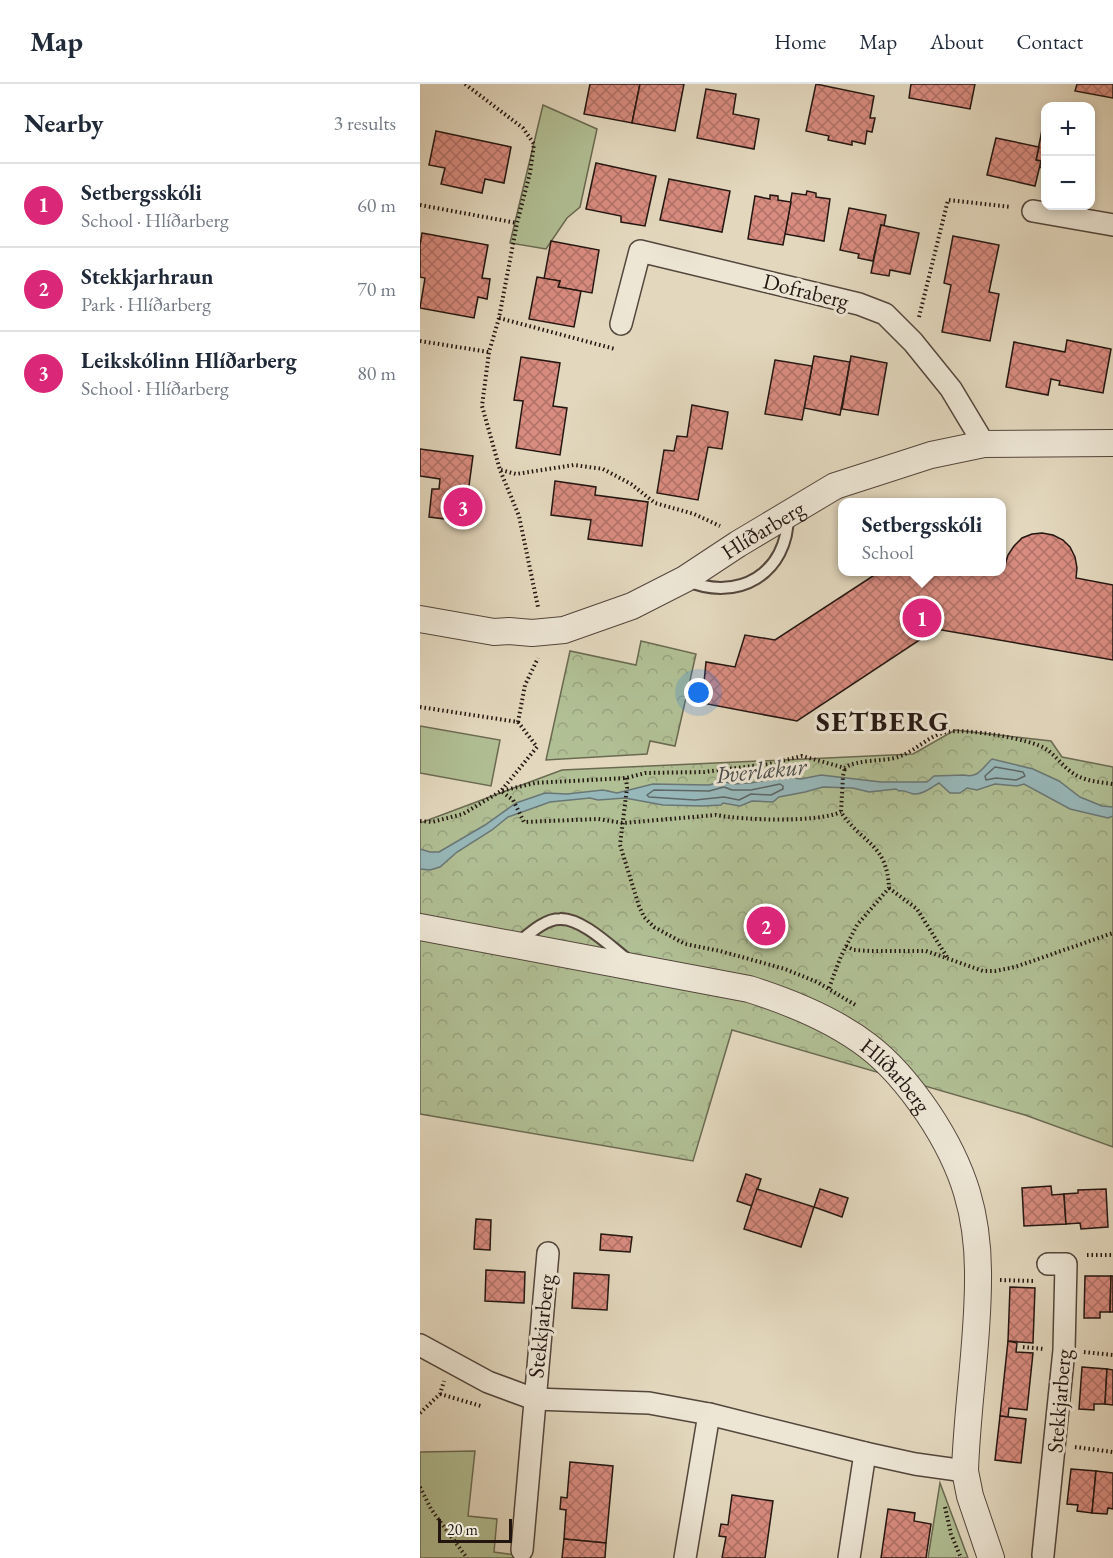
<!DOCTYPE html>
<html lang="en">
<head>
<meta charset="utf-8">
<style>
	body { margin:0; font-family:"EB Garamond",serif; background:#f2f2f3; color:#1f2937 }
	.controls { position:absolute; right:18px; top:18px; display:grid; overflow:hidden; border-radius:12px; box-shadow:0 3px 9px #0003 }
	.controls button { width:54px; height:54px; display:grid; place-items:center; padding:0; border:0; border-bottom:2px solid #e0e1e3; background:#fff; color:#1f2937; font:30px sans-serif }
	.scale { position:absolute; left:18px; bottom:15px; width:74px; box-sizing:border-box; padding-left:6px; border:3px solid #231611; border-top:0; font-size:16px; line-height:21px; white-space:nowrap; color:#231611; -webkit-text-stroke:4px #ede6d5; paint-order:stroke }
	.you { position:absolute; left:279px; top:609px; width:21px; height:21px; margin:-15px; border:4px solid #fff; border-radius:50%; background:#1a73e8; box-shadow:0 0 0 9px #1a73e833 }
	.badge { display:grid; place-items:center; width:39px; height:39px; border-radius:50%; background:#db2777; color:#fff; font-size:20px; font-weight:700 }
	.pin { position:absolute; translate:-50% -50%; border:3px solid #fff; box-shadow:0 2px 6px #0006 }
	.popup { position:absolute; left:418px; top:414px; width:168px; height:78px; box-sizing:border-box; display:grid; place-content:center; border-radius:12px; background:#fff; filter:drop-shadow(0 2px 4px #0005); font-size:20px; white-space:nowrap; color:#747a83 }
	.popup b { font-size:22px; color:#1f2937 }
	.popup::after { content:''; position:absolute; left:50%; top:100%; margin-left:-12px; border:12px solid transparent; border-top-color:#fff }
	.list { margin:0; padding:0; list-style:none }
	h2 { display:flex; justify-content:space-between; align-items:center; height:78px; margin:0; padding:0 24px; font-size:26px }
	h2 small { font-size:20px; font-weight:400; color:#747a83 }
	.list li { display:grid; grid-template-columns:39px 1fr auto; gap:18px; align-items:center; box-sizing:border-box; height:84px; padding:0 24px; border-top:2px solid #e0e1e3 }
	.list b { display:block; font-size:22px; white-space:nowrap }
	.list p { margin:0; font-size:20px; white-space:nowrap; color:#747a83 }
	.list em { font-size:20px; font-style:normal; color:#747a83 }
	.map { position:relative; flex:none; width:693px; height:1474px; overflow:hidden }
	header { display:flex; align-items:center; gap:36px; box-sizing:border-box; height:84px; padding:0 30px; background:#fff; border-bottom:2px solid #e0e1e3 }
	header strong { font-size:28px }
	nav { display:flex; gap:33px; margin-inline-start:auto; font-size:21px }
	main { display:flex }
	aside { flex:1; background:#fff }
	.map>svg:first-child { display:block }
</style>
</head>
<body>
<header>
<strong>Map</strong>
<nav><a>Home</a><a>Map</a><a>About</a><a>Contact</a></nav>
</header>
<main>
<aside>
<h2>Nearby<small>3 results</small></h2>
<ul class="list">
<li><span class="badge">1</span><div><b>Setbergsskóli</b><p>School · Hlíðarberg</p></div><em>60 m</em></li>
<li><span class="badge">2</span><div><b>Stekkjarhraun</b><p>Park · Hlíðarberg</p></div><em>70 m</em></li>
<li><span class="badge">3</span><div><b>Leikskólinn Hlíðarberg</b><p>School · Hlíðarberg</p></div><em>80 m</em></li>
</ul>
</aside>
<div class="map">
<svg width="693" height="1474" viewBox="0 0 693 1474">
	<defs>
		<pattern id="park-crowns" width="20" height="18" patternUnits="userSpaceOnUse" patternTransform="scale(1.5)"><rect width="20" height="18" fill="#b1bf94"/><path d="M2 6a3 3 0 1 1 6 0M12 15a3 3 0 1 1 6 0" fill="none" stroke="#98a37f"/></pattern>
		<pattern id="building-cross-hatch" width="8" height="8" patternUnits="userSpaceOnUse" patternTransform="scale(1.5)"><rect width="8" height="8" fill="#d98c80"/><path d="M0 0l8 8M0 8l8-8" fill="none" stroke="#b07167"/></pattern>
	</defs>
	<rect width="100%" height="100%" fill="#e3d8be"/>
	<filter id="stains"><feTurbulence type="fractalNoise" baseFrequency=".00333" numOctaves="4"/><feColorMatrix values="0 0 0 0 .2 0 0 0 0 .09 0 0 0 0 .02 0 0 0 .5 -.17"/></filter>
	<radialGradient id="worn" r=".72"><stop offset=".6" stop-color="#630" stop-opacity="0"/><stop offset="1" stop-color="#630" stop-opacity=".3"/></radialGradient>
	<g fill="#b1bf94" stroke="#6a6a52" stroke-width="1.5">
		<path d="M123,21l54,24 -17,78 -13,11 -21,31 -36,-6z"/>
		<path d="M0,642l80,14 -9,46 -71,-13z"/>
		<path d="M55,1367l-7,65 29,3 -3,33 28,4v2h-102v-106z"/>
		<path d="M520,1399l28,75h-40z"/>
	</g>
	<g fill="url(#park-crowns)" stroke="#6a6a52" stroke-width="1.5">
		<path d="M221,557l55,13 -21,92 -25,-5 -3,13 -101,6 24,-109 66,14z"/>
		<path d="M535,646l96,11 11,16 51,10v380l-88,-32 -293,-85 -39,131 -273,-47v-291l142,-53 351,-16z"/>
	</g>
	<path fill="#97b8ba" stroke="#697776" stroke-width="1.5" d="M572,675l41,10 26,12 21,16 22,9 11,1v9l-5,2 -38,-9 -46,-25 -7,2 -22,-2 -18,6 -10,-2 -7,5h-10l-11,-10c-7,4 -16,12 -25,11 -6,-1 -8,-4 -15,-3l-3,-2 -27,3 -16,-4 -30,-1 -18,5 -26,5 -6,5 -21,-1 -12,5 -17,-3 -2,2 -18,1 -40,-1 -38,-7 -27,2 -8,-2 -40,4 -42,15 -16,13 -35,22 -17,15 -10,3 -10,-1v-20l10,3h9l46,-27 31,-22 29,-10 22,1 36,-4 14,3 36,-9 56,1 14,-4 9,3 18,-1 36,-6 15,2 20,-4 60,7h46l7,-6 30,-1c14,4 19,-8 28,-16z"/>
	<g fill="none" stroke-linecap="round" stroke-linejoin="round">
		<g stroke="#5d6766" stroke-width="1.5">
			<path d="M575,683l28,5 2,4 -9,4 -20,-2 -10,2 -1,-4z"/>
			<path d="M360,700l3,2v3l-12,6 -20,-1 -12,6 -15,-3 -29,3 -46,-3 -2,-2 7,-5 55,1 15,-4 8,3h19z"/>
		</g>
	</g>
	<g fill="url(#building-cross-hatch)" stroke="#231611" stroke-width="1.5">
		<path d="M170,0h50l-8,39 -48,-9z"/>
		<path d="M220,0h44l-9,47 -43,-8z"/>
		<path d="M396,0l58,12 -4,22h5l-3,14 -5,-1 -2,13 -13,-3v4l-24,-5 1,-4 -23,-5z"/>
		<path d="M491,0h64l-5,25 -61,-11z"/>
		<path d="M657,0h36v14l-38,-7z"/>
		<path d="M286,5l30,5 -3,20 26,5 -5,30 -57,-11z"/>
		<path d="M622,46l4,1v38l-7,-2 2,-6 -5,-1z"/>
		<path d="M16,47l75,16 -7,36 -19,-4 -3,14 -41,-9 4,-16 -16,-3z"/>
		<path d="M576,54l43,9 -3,13 5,1 -6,25 -48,-11z"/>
		<path d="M176,79l60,13 -11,50 -24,-4v-6l-35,-7z"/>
		<path d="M249,95l61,12 -8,41 -62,-12z"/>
		<path d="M387,107l9,2v4l14,2 -6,42 -39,-7 7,-41 14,2z"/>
		<path d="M350,111l8,1v4l13,2 -8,43 -35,-6 7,-43 15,3z"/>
		<path d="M429,124l37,7 -2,11 -3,-1 -8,36 -15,-3 1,-4 -19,-4z"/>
		<path d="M461,141l38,8 -9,41 -20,-4 -1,6 -18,-3z"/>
		<path d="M2,149l66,12 -6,33 8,1 -3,20 -9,-2 -4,21 -54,-10 5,-30 -5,-1v-32z"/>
		<path d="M533,152l46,9 -10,47 10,2 -9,47 -48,-9 9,-47 -7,-2z"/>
		<path d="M131,157l48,9 -7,43 -34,-6 2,-6 -16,-2z"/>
		<path d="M117,193l23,4 -2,6 23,4 -7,36 -45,-8z"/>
		<path d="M647,256l44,9 -8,44 -44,-8 1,-4 -9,-2 -3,16 -42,-8 8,-45 51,10z"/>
		<path d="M394,272l36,6 -10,53 -36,-7z"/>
		<path d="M431,272l36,7 -9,52 -36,-6z"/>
		<path d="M101,273l39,6 -7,43 14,2 -7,47 -44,-7 7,-47 -9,-1z"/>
		<path d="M355,276l37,6 -10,54 -37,-6z"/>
		<path d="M272,321l36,7 -6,37 -14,-2 -10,53 -41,-7 7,-43 10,1 3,-15 10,1z"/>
		<path d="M0,365l53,7 -5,37 13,2 -4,28 -48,-6 3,-28h7l1,-10 -20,-3z"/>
		<path d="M135,397l41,6 -1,8 53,7 -6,44 -54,-7 3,-19 -40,-5z"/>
		<path d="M622,449l11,2 10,5 7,7 5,10 2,11 -1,10 37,7v75l-177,-31 -139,92 -95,-18 4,-41 29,5 10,-32 30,5 104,-68h123v-8l3,1 3,-10 6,-9 8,-8 10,-4z"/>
		<path d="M326,1090l15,5 -9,27 -15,-5z"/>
		<path d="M631,1102l1,9 12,-1 2,30 -42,2 -2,-38z"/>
		<path d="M337,1105l57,18 -13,40 -57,-18z"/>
		<path d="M400,1105l28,9 -6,19 -28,-10z"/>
		<path d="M686,1105l2,38 -27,2 -1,-6 -14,1 -2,-30 14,-1v-3z"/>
		<path d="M56,1135l15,1 -1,30 -16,-1z"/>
		<path d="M181,1150l31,3 -2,15 -30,-2z"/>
		<path d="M66,1186l39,2 -1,31 -39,-2z"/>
		<path d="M154,1189l35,2 -2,35 -35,-2z"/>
		<path d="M665,1192h26l-1,36h-10v6h-16z"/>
		<path d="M691,1192h2v36h-3z"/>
		<path d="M590,1203l25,1 -2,55 -25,-2z"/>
		<path d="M588,1257l9,2 -1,9 17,1 -6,57 -18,-2 -1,9 -8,-1z"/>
		<path d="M662,1283l25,2 -2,35h-11v6l-15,-1z"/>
		<path d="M687,1285l6,1v35l-8,-1z"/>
		<path d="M580,1332l26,3 -5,44 -26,-3z"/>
		<path d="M150,1378l43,4 -7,77 -42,-4 2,-29 -6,-1 1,-12 6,1z"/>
		<path d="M651,1385l25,2 -4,42 -15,-2 1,-6 -11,-1z"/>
		<path d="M676,1387l17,2v36l-5,-1 -1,6 -15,-1z"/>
		<path d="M312,1411l41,6 -8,57h-43l4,-21 -7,-1 2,-12 7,1z"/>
		<path d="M468,1425l27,4 -1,8 17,3 -5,34h-45z"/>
		<path d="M144,1455l42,4 -1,15h-43z"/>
	</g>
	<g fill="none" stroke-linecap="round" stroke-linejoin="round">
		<defs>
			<g id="service">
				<path d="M265,496c53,23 103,-6 103,-65"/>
				<path d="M99,858c11,-9 26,-23 41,-23 22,-1 51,28 68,41"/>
			</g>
			<g id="minor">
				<path d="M613,127l80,14"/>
				<path d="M201,240l19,-73 219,53 26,10 28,28 38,47 33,55"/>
				<path d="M0,1261l68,37 46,17 115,4 60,11 156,39 50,11 50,7"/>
				<path d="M102,1466l26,-297"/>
				<path d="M623,1471l21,-205 2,-86h-18"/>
				<path d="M265,1474l24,-144"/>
				<path d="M429,1474l16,-105"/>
			</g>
			<g id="tertiary">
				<path id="s1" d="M0,535l74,13 15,-1 23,2 32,-3 68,-24 53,-27 53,-35 97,-58 96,-31 53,-11 129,-1"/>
				<path id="s2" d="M0,843l329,62c41,13 84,30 119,57 25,19 43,42 60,67 36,54 51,102 50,167 0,64 -11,127 -13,191l5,25 21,62"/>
			</g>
		</defs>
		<use href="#service" stroke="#53463c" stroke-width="14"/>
		<use href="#minor" stroke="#53463c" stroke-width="24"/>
		<use href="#tertiary" stroke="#53463c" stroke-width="28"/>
		<g stroke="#231611" stroke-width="4" stroke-dasharray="1.5 3" stroke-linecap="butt">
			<path d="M45,0l58,44 11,16 -4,29 -13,50 -18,95 -10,34 -7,54 18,64 19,46 19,91"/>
			<path d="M0,121l97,18"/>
			<path d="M499,233l29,-117 63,7"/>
			<path d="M79,234l116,31"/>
			<path d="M0,257l69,11"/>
			<path d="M81,386l15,4 58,-9 29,4 28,15 24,19 39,11 26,12"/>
			<path d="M0,623l98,15 7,-37 13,-27"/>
			<path d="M98,638l19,25 -36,44 12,9 11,22 74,-3 25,4 93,-8c27,5 100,8 125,-3"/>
			<path d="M206,694l1,10 -7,57 19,61 5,11 10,10 31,17 35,7 65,18 32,13 40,24"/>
			<path d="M0,737l12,1 31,-8 38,-23 34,-8 91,-5 19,-5 59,-1 65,-8 33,-8 43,12c11,-9 38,-6 53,-11 18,-6 31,-22 49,-25 18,-4 84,7 99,17 9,6 15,15 24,22 12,10 28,11 43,13"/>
			<path d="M469,804l28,21 30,48"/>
			<path d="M426,862l8,4 16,1h56l57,20h12l20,-4 98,-34"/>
			<path d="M409,904l12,-32 16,-31 32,-37c-2,-45 -27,-44 -48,-76l2,-36 2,-8"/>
			<path d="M667,1171h26"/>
			<path d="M580,1196l35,1"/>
			<path d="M603,1263l21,2"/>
			<path d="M664,1268l29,3"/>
			<path d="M20,1310l41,12"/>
			<path d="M0,1329l20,-19 4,-13"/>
			<path d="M655,1363l38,5"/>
			<path d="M0,1403l11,22 36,49"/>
			<path d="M525,1423l6,27 10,24"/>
		</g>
		<use href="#service" stroke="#ede6d5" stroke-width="10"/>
		<use href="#minor" stroke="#ede6d5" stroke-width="21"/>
		<use href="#tertiary" stroke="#ede6d5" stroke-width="26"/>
	</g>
	<g text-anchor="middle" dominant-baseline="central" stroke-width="6" stroke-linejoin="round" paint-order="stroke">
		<g font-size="22" fill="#231611" stroke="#ede6d5">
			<text transform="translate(386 207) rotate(14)">Dofraberg</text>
			<text stroke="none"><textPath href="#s1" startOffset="369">Hlíðarberg</textPath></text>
			<text stroke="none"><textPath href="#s2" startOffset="508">Hlíðarberg</textPath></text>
			<text transform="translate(121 1242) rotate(-84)">Stekkjarberg</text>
			<text transform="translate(639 1317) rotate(-85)">Stekkjarberg</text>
		</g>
		<g font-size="24" font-style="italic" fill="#4c4f4c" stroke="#ede6d5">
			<text transform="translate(341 686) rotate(-6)">Þverlækur</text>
		</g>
		<g font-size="28" font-weight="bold" letter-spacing="1.5" fill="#231611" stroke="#ede6d5">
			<text x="463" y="637">SETBERG</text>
		</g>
	</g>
	<rect width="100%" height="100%" filter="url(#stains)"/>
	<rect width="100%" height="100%" fill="url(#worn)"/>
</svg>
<div class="controls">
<button>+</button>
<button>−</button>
</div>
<div class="scale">20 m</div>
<div class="you"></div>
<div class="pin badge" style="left:502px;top:534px">1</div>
<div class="popup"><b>Setbergsskóli</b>School</div>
<div class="pin badge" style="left:346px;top:842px">2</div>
<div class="pin badge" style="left:43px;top:423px">3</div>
</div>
</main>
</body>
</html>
